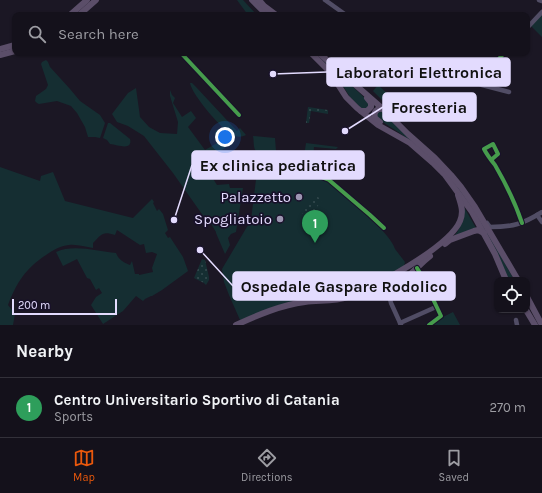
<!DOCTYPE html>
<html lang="en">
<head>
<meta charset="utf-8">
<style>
	body { margin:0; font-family:Karla,sans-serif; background:#211f28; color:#f1f3f6 }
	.controls { position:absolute; right:12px; bottom:12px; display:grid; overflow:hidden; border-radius:8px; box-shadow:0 1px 3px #0004 }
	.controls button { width:36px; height:36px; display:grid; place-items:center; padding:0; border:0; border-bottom:1px solid #33313a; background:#14111b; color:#f1f3f6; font:20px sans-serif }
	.scale { position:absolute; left:12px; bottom:10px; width:105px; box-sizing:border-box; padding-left:4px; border:2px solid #e3dbfe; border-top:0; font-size:11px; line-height:14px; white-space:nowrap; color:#e3dbfe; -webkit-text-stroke:3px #18112a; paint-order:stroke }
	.you { position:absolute; left:225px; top:137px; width:14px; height:14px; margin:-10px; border:3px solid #fff; border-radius:50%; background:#1a73e8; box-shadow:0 0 0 6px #1a73e833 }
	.badge { display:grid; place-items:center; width:26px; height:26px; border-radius:50%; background:#ea580c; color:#fff; font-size:13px; font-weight:700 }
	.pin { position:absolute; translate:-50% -33px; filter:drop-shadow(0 1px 2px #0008) }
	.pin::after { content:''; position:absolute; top:21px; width:14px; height:12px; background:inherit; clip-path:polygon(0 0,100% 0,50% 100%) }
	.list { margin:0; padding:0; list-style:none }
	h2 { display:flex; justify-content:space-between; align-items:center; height:52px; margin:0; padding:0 16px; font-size:17px }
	h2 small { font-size:13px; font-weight:400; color:#9d9da3 }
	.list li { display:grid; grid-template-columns:26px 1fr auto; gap:12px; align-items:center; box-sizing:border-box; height:60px; padding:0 16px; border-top:1px solid #33313a }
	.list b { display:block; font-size:15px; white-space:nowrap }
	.list p { margin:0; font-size:13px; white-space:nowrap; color:#9d9da3 }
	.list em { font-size:13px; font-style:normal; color:#9d9da3 }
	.icon { flex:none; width:22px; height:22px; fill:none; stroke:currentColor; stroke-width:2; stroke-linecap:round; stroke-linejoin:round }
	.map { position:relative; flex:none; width:542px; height:325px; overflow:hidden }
	.search { position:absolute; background:#14111b; box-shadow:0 1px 3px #0004; left:12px; right:12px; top:12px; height:44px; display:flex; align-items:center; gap:10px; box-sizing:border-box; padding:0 14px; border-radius:8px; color:#9d9da3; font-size:15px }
	.sheet { height:112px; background:#14111b }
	nav { display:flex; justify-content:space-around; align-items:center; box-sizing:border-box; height:56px; border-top:1px solid #33313a; background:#14111b; font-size:11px; color:#9d9da3 }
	nav a { display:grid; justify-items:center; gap:2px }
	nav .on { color:#ea580c }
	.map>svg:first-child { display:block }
</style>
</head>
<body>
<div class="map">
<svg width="542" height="325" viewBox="0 0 542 325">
	<defs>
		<pattern id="park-dots" width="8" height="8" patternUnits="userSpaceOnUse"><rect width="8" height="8" fill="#152e32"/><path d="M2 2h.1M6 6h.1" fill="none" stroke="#374c51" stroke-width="1.8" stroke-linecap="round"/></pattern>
	</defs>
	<rect width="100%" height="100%" fill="#1b1724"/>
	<g fill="#152e32">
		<path d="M237,0h6l14,15h-9z"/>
		<path d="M542,14v23l-11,-11z"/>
		<path d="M317,54l50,46 2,2 -1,6 -6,1 -12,-12 -12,-19z"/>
		<path d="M46,60l2,2 2,5 20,22 10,12 20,14 5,8 -5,15 -5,-1h-7l-3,-10 -8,-14 -6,-7 -14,-5 -18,3 -2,-1 -2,-2 1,-5 10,-7 2,-4 -7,-21 1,-2z"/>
		<path d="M190,83h2l4,4 41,44 3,-3 6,7c-4,2 -7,2 -12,1 -11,-5 -42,-41 -44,-53z"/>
		<path d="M378,85l12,11 -6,6 -11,-11z"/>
		<path d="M136,88l4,29 9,10 11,6 17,1 1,-12 -8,-26v-6l2,5 3,3 -2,5 9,14 9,-6 5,7 -8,9 17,23 12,-7 -2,-11 3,-3 5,7 4,1 -2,11 -22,15 14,22 12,-1 1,4h13l-7,44 -5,2 -3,4 2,7 -5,9 -9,-21v-1l-9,-15h-3l-31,-44 -29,-37 -16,-10 -11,-4 -5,-8 16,-21z"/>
		<path d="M377,111h6l26,27 28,26 22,24 18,26 35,62v4h-4c-5,-10 -7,-21 -13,-31 -23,-43 -46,-77 -85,-108 -10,-9 -22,-15 -33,-23l-1,-3z"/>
		<path d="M108,123h2l20,16c3,12 -12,6 -20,5l-3,-4 -4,-2z"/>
		<path d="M253,136l22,2 1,13 17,4 -1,10c-8,-3 -32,-8 -36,-14 -3,-3 -2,-11 -3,-15z"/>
		<path d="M306,143l32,4 -2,2 -22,-2 -2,23 -17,-5 1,-9 8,1z"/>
		<path d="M258,163c10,4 21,8 31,12 4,1 7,1 10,3 2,-1 6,-3 9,-3 5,0 16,5 20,7 13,7 65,54 67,67l10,13 -1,4c-18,11 -38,24 -59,29 -8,2 -17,2 -25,3 -10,1 -18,1 -28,-2l-1,3 1,3 -52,18 -11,-25 -5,-13 -2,-13 29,-49z"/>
		<path d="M0,167l40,14 1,-5 12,-4 12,29 68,17 19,-19 2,3 -1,1 4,8 2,-2 4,5 5,16 -3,3 3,5 2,-1 13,20 5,14 -26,19 -10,6h-1l-6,3 -2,2 -7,-5 -13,15 -20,13 -12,-19 5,-8 6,-4 -3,-5 -3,2 -6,-11 -3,-1 -10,-19 -14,7 -7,-14c17,-8 41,-1 60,1 3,7 7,9 14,12l2,-4 3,13h4v1l14,-3 -1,-4 5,-14 -5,-2 -6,1 -2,-9 -4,1 -23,-15 -2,5c-13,-4 -13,-1 -22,8v5c-8,-1 -16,-4 -24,-3 -9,1 -16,5 -23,10 -21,14 -29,27 -38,50l7,9 -2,11h-13z"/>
		<path d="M464,207l12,21 -20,7h-1c7,-9 8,-17 9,-28z"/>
		<path d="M453,312l7,13h-27l10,-8z"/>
	</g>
	<g fill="url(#park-dots)">
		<path d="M308,107l20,3v4l-17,-3 -2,12h-3z"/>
		<path d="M315,195l7,5 -13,18 -7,-5z"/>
		<path d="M202,259l3,1 4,17v3l-3,5 -2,-2 -10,-5z"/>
	</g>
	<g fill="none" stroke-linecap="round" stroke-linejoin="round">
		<g stroke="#514d65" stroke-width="4.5">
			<path d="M325,0l21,15"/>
			<path d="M539,0l3,1"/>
			<path d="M527,28l15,-16"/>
			<path d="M440,72l38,11 26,-30"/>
			<path d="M478,83l4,2 27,7"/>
			<path d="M491,160l7,-6 -5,-10 -9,5c3,6 7,11 11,16 11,19 20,37 27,58"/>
			<path d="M537,215l5,7"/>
			<path d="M487,223l3,4c23,0 33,-3 52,-15"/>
			<path d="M417,268l7,12 17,36 -12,9"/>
			<path d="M387,287l4,16 10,22"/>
			<path d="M516,320l1,5"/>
			<path d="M400,323l36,-16"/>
		</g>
		<g stroke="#5b4e69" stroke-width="6">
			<path d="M252,0l15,15"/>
			<path d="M259,0l5,6 12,9"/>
			<path d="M70,15l17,-15"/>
			<path d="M79,15l17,-15"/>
			<path d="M0,49l15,-4"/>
			<path d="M311,53l19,19 16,25 11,11 21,17 32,18 23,20 12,12 27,37 23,42 11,26"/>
			<path d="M319,53l64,56 25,25 27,24 16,17 10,12 14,20 43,73"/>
			<path d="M0,55l15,-4"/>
			<path d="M361,111h6l4,-4v-4l-4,-5"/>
			<path d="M380,122l-5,-4c-2,-6 2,-10 8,-9"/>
			<path d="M445,244l5,-4 24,-9 4,-1 6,3"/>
			<path d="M371,291c8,-3 17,-3 25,-7 14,-6 22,-19 34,-28"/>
			<path d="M527,297l15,28"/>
			<path d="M526,310l9,15"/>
			<path d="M236,325c22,-10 45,-20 69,-23 14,-2 29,0 43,-5 25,-8 102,-51 112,-76 4,-9 1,-17 -2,-26"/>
		</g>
		<defs>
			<g id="cycleway">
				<path d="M181,53l58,62"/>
				<path d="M440,72l38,11 26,-30"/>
				<path d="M491,160l7,-6 -5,-10 -9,5c3,6 7,11 11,16 11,19 20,37 27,58"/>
				<path d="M272,162l42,12 15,6 41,35 14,13"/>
				<path d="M417,268l7,12 17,36 -12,9"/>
			</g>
		</defs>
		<use href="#cycleway" stroke="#18112a" stroke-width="6"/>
		<use href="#cycleway" stroke="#469c4c" stroke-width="4"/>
	</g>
	<g fill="#9d96b2" stroke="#18112a" stroke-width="1.5">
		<circle cx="299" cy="197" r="4"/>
		<circle cx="280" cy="219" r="4"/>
	</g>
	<g text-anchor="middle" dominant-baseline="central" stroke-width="3.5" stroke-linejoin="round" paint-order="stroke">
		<g font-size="15" fill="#e3dbfe" stroke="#18112a" text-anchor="end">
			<text x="291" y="197">Palazzetto</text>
			<text x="272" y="219">Spogliatoio</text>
		</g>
	</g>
	<path fill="none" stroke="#e3dbfe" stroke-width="1.5" d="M273 74L327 72M345 131L383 107M174 220L192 165M200 250L233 286"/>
	<g fill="#e3dbfe" stroke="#18112a" stroke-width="1.5">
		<circle cx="273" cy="74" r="4"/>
		<circle cx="345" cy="131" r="4"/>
		<circle cx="174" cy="220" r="4"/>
		<circle cx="200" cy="250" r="4"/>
	</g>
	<g fill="#e3dbfe" stroke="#e3dbfe" stroke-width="1.5">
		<rect x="327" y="58" width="183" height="28" rx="4"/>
		<rect x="383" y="93" width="93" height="28" rx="4"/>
		<rect x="192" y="151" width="172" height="28" rx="4"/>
		<rect x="233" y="272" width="222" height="28" rx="4"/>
	</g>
	<g font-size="16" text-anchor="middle" font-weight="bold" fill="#111">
		<text x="419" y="78">Laboratori Elettronica</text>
		<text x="429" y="113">Foresteria</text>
		<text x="278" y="171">Ex clinica pediatrica</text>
		<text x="344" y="292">Ospedale Gaspare Rodolico</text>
	</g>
</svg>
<div class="controls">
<button><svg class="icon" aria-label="locate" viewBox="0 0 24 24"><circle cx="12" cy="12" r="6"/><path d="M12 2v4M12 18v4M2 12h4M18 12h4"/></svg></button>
</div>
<div class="scale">200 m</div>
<div class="you"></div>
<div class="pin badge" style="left:315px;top:243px;background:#2e9e5b">1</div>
<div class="search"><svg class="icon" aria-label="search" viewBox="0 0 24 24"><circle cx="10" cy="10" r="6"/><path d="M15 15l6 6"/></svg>Search here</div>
</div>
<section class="sheet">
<h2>Nearby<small></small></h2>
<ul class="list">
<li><span class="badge" style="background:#2e9e5b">1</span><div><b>Centro Universitario Sportivo di Catania</b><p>Sports</p></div><em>270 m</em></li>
</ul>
</section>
<nav>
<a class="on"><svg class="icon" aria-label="map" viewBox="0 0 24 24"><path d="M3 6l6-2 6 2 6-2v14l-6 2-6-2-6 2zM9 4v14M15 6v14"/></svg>Map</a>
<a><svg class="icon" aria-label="directions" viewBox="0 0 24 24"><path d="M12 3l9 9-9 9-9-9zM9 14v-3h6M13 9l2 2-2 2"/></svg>Directions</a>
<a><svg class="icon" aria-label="saved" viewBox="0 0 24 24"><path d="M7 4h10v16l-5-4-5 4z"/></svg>Saved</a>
</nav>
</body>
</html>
